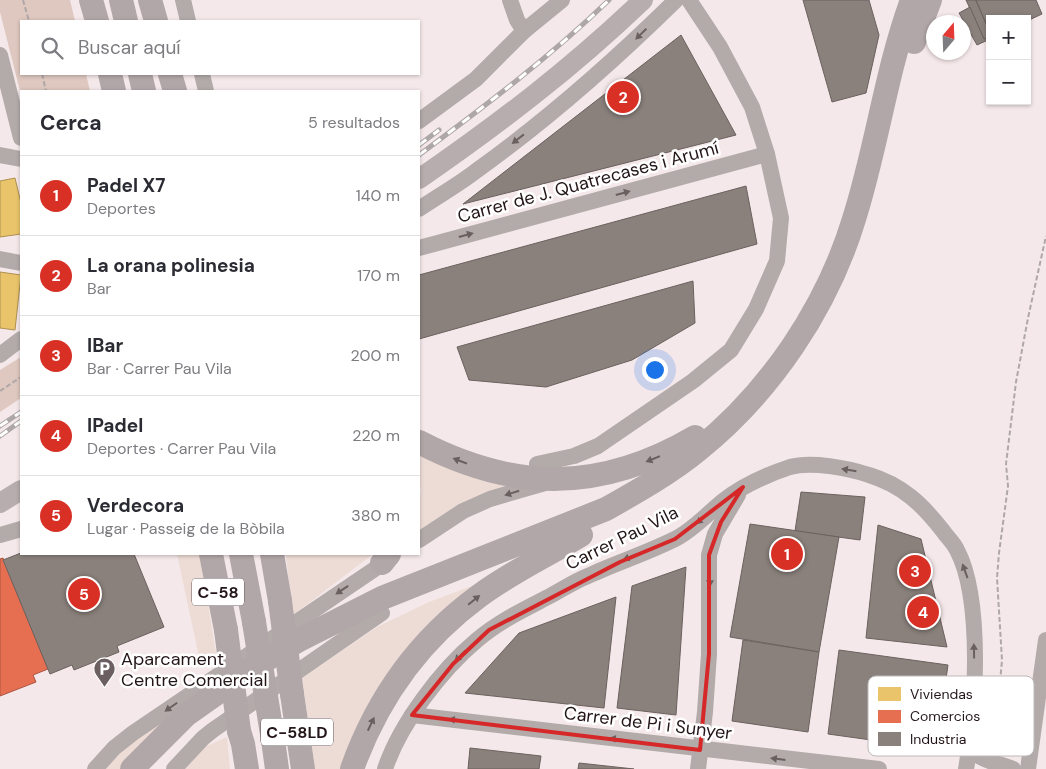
<!DOCTYPE html>
<html lang="es">
<head>
<meta charset="utf-8">
<style>
	body { margin:0; font-family:"DM Sans",sans-serif; background:#f7f7f7; color:#2b2b33 }
	.controls { position:absolute; right:15px; top:15px; display:grid; overflow:hidden; border-radius:0px; box-shadow:0 1px 4px #0004 }
	.controls button { width:45px; height:45px; display:grid; place-items:center; padding:0; border:0; border-bottom:1px solid #e1e1e2; background:#fff; color:#2b2b33; font:25px sans-serif }
	.compass { position:absolute; left:926px; top:15px; width:45px; height:45px; border-radius:50%; background:#fff; box-shadow:0 1px 4px #0004; rotate:19deg }
	.you { position:absolute; left:654px; top:369px; width:18px; height:18px; margin:-12px; border:4px solid #fff; border-radius:50%; background:#1a73e8; box-shadow:0 0 0 8px #1a73e833 }
	.badge { display:grid; place-items:center; width:32px; height:32px; border-radius:50%; background:#d93025; color:#fff; font-size:16px; font-weight:700 }
	.pin { position:absolute; translate:-50% -50%; border:2px solid #fff; box-shadow:0 1px 5px #0006 }
	.list { margin:0; padding:0; list-style:none }
	h2 { display:flex; justify-content:space-between; align-items:center; height:65px; margin:0; padding:0 20px; font-size:21px }
	h2 small { font-size:16px; font-weight:400; color:#7c7c81 }
	.list li { display:grid; grid-template-columns:32px 1fr auto; gap:15px; align-items:center; box-sizing:border-box; height:80px; padding:0 20px; border-top:1px solid #e1e1e2 }
	.list b { display:block; font-size:19px; white-space:nowrap }
	.list p { margin:0; font-size:16px; white-space:nowrap; color:#7c7c81 }
	.list em { font-size:16px; font-style:normal; color:#7c7c81 }
	.icon { flex:none; width:28px; height:28px; fill:none; stroke:currentColor; stroke-width:2; stroke-linecap:round; stroke-linejoin:round }
	.map { position:relative; flex:none; width:1046px; height:769px; overflow:hidden }
	.search { position:absolute; background:#fff; box-shadow:0 1px 4px #0004; left:20px; top:20px; width:400px; height:55px; display:flex; align-items:center; gap:12px; box-sizing:border-box; padding:0 18px; border-radius:0px; color:#7c7c81; font-size:19px }
	.panel { position:absolute; background:#fff; box-shadow:0 1px 4px #0004; left:20px; top:90px; width:400px; height:465px; border-radius:0px }
	.map>svg:first-child { display:block }
</style>
</head>
<body>
<div class="map">
<svg width="1046" height="769" viewBox="0 0 1046 769">
	<rect width="100%" height="100%" fill="#f5e8ea"/>
	<g fill="#eddcd6">
		<path d="M419,450l95,34 -95,47v-29l2,-12 -2,-7z"/>
		<path d="M177,554h23l18,112h-17z"/>
		<path d="M286,554h87l-81,62z"/>
		<path d="M480,583l-136,186h-29l-13,-91 75,-51 52,-25z"/>
		<path d="M209,690l-89,79h-18l22,-24z"/>
		<path d="M227,737l3,32h-49l21,-21z"/>
	</g>
	<g fill="#dec8c0">
		<path d="M0,0h70l5,21h-54v53h65l4,17h-69v4l-21,-83z"/>
		<path d="M21,357v41l-21,14v-42z"/>
	</g>
	<g fill="#e9c46a" stroke="#ae9051">
		<path d="M15,178l6,25v31l-21,3v-56z"/>
		<path d="M0,272l21,3 -6,55 -15,-2z"/>
	</g>
	<path fill="#e76f51" stroke="#ac5440" d="M3,558l45,111 -15,6 3,7 -36,14v-137z"/>
	<g fill="#8a817c" stroke="#6b615e">
		<path d="M803,0h66l10,35 -13,58 -34,9z"/>
		<path d="M966,0h10l14,33v4l-6,2z"/>
		<path d="M976,0h60l6,14 -15,7v-2h-37v14z"/>
		<path d="M970,7l14,32 4,-1 2,1 -13,6 -18,-32z"/>
		<path d="M681,35l55,100 -273,69z"/>
		<path d="M746,186l11,58 -338,95v-64z"/>
		<path d="M693,281l2,42 -63,37 -86,27 -77,-7 -12,-33z"/>
		<path d="M801,492l64,5 -5,43 -65,-9z"/>
		<path d="M750,524l89,13 -20,115 -89,-15z"/>
		<path d="M878,525l43,14 26,108 -81,-9z"/>
		<path d="M21,553l113,1 30,73 -47,19 2,6 -45,18 -2,-5 -22,9 -47,-114z"/>
		<path d="M686,567l-10,148 -59,-7 15,-122z"/>
		<path d="M616,597l-12,111 -139,-15 54,-60z"/>
		<path d="M743,640l76,12 -11,80 -76,-11z"/>
		<path d="M839,650l109,15 -12,84 -108,-15z"/>
		<path d="M470,748l71,8 -2,13h-71z"/>
		<path d="M579,763l55,6h-56z"/>
	</g>
	<g fill="none" stroke-linecap="round" stroke-linejoin="round">
		<g stroke="#afa7a8" stroke-width="2" stroke-dasharray="5 2.5" stroke-linecap="butt">
			<path d="M23,0l6,21"/>
			<path d="M42,74l4,17"/>
			<path d="M0,391l21,-14"/>
			<path d="M994,749l8,-89 -5,-82 2,-25 9,-67 -2,-22 10,-82 12,-64 18,-82"/>
		</g>
		<g stroke="#b2aba9" stroke-width="16">
			<path d="M183,0l5,21"/>
			<path d="M510,0l7,20 7,11"/>
			<path d="M0,55l21,83"/>
			<path d="M202,74l4,17"/>
			<path d="M419,121l57,-42 48,-48 38,-31"/>
			<path d="M0,155l21,4"/>
			<path d="M419,209c19,-13 39,-24 57,-38 71,-51 138,-110 200,-171"/>
			<path d="M419,248l348,-94"/>
			<path d="M0,259l21,4"/>
			<path d="M0,355l21,-16"/>
			<path d="M537,464l37,-8 24,-10 95,-65 38,-31 25,-41 21,-48 4,-43 -14,-64 -15,-47 -32,-60 -31,-47"/>
			<path d="M0,535l21,-6"/>
			<path d="M419,540l44,-29 27,-12 55,-16"/>
			<path d="M412,715l467,54"/>
			<path d="M970,748c10,13 28,15 43,21"/>
			<path d="M95,769l19,-21 19,-15 258,-175"/>
			<path d="M174,769l29,-31 10,-8 169,-117"/>
			<path d="M385,769c15,-45 56,-99 92,-129 22,-19 48,-31 73,-44 13,-7 25,-15 38,-20 28,-13 59,-23 87,-37 18,-9 32,-25 48,-38 20,-16 43,-26 67,-34 21,-6 58,1 79,8 33,10 53,29 74,56 4,6 11,12 14,19 26,49 19,164 9,219"/>
			<path d="M698,769l7,-57 4,-58v-99l6,-21 23,-39"/>
			<path d="M1028,769l18,-129"/>
		</g>
		<g stroke="#b7acae" stroke-width="20">
			<path d="M419,179c81,-56 153,-111 224,-179"/>
			<path d="M0,503l21,-13"/>
		</g>
		<g stroke="#b2a7a8" stroke-width="24">
			<path d="M91,0l6,21"/>
			<path d="M121,0l5,21"/>
			<path d="M150,0l6,21"/>
			<path d="M914,42l16,-42"/>
			<path d="M110,74l4,17"/>
			<path d="M140,74l4,17"/>
			<path d="M170,74l5,17"/>
			<path d="M419,442c96,50 182,50 276,-5"/>
			<path d="M211,554l15,76"/>
			<path d="M241,554l13,68"/>
			<path d="M272,554l8,47"/>
			<path d="M382,563l7,-9"/>
			<path d="M292,694l11,75"/>
			<path d="M239,731l4,13 4,25"/>
			<path d="M273,740l4,29"/>
			<path d="M132,769l54,-54 68,-48 45,-27 83,-42 224,-89c32,-18 64,-36 92,-59 72,-58 129,-142 156,-231 23,-72 32,-148 58,-219"/>
			<path d="M352,769c25,-70 67,-129 127,-173 32,-24 69,-41 102,-61"/>
		</g>
		<defs>
			<g id="rail">
				<path d="M419,145l20,-15"/>
				<path d="M419,155c66,-49 131,-98 190,-155"/>
				<path d="M0,426l21,-14"/>
				<path d="M0,436l21,-15"/>
			</g>
		</defs>
		<use href="#rail" stroke="#aea7a7" stroke-width="5"/>
		<use href="#rail" stroke="#fff" stroke-width="3" stroke-dasharray="9" stroke-linecap="butt"/>
		<g stroke="#b2a7a8" stroke-width="24">
			<path d="M280,601l12,93"/>
			<path d="M254,622l19,118"/>
			<path d="M226,630l13,101"/>
		</g>
	</g>
	<defs><path id="oneway-solid" d="M-6-.8H1V-3.2L6.5 0L1 3.2V.8H-6Z" transform="scale(1.25)"/></defs>
	<g fill="#6a6060">
		<use href="#oneway-solid" transform="translate(641 34) rotate(136)"/>
		<use href="#oneway-solid" transform="translate(518 139) rotate(142)"/>
		<use href="#oneway-solid" transform="translate(623 193) rotate(-15)"/>
		<use href="#oneway-solid" transform="translate(466 235) rotate(-15)"/>
		<use href="#oneway-solid" transform="translate(849 470) rotate(-171)"/>
		<use href="#oneway-solid" transform="translate(512 493) rotate(163)"/>
		<use href="#oneway-solid" transform="translate(702 519) rotate(140)"/>
		<use href="#oneway-solid" transform="translate(630 557) rotate(158)"/>
		<use href="#oneway-solid" transform="translate(965 571) rotate(-110)"/>
		<use href="#oneway-solid" transform="translate(710 579) rotate(90)"/>
		<use href="#oneway-solid" transform="translate(342 590) rotate(146)"/>
		<use href="#oneway-solid" transform="translate(974 651) rotate(-91)"/>
		<use href="#oneway-solid" transform="translate(460 656) rotate(134)"/>
		<use href="#oneway-solid" transform="translate(171 707) rotate(145)"/>
		<use href="#oneway-solid" transform="translate(456 720) rotate(-173)"/>
		<use href="#oneway-solid" transform="translate(617 739) rotate(-173)"/>
		<use href="#oneway-solid" transform="translate(778 759) rotate(-173)"/>
	</g>
	<g fill="#6a5e60">
		<use href="#oneway-solid" transform="translate(653 459) rotate(158)"/>
		<use href="#oneway-solid" transform="translate(460 461) rotate(-159)"/>
		<use href="#oneway-solid" transform="translate(474 600) rotate(-39)"/>
		<use href="#oneway-solid" transform="translate(371 724) rotate(-65)"/>
	</g>
	<path fill="none" stroke="#d62828" stroke-width="4" stroke-linejoin="round" d="M743,487l-22,35 -12,33v99l-9,96 -288,-35 41,-51 36,-34 131,-68 55,-23z"/>
	<defs>
		<symbol id="parking-pin" viewBox="-11 -11 22 30"><path d="M0 17L-7.5 6A9.5 9.5 0 1 1 7.5 6Z" fill="#6c5f62" stroke="#fff"/><path d="M-3.5-5.5H1a3.5 3.5 0 0 1 0 7H-1V5.5H-3.5ZM-1-3.4V-.6H.8a1.4 1.4 0 0 0 0-2.8Z" fill="#fff"/></symbol>
	</defs>
	<g fill-rule="evenodd">
		<use href="#parking-pin" x="92" y="656" width="25" height="34"/>
	</g>
	<g text-anchor="middle" dominant-baseline="central" stroke-width="5" stroke-linejoin="round" paint-order="stroke">
		<g fill="#fff" stroke="#655b5d" stroke-width="1">
			<rect x="192" y="578.5" width="52" height="27" rx="4"/>
			<rect x="261" y="718.5" width="72" height="27" rx="4"/>
		</g>
		<g font-size="16" font-weight="bold" fill="#231518">
			<text x="218" y="592">C-58</text>
			<text x="297" y="732">C-58LD</text>
		</g>
		<g font-size="18" fill="#231518" stroke="#fff">
			<text transform="translate(588 182) rotate(-15)">Carrer de J. Quatrecases i Arumí</text>
			<text transform="translate(622 538) rotate(-26)">Carrer Pau Vila</text>
			<text transform="translate(648 723) rotate(7)">Carrer de Pi i Sunyer</text>
		</g>
		<g font-size="18" fill="#231518" stroke="#fff" text-anchor="start">
			<text x="121" y="659">Aparcament<tspan x="121" dy="21">Centre Comercial</tspan></text>
		</g>
	</g>
	<rect x="868" y="676" width="166" height="80" rx="8" fill="#fff" stroke="#bdb9ba" stroke-width="1"/>
	<rect x="878" y="687" width="23" height="14" fill="#e9c46a"/>
	<rect x="878" y="710" width="23" height="13" fill="#e76f51"/>
	<rect x="878" y="732" width="23" height="14" fill="#8a817c"/>
	<g font-size="14" fill="#231518">
		<text x="910" y="699">Viviendas</text>
		<text x="910" y="721">Comercios</text>
		<text x="910" y="744">Industria</text>
	</g>
</svg>
<div class="controls">
<button>+</button>
<button>−</button>
</div>
<svg class="compass" viewBox="-18 -18 36 36"><path d="M0-13l5 13h-10z" fill="#e53935"/><path d="M0 13l5-13h-10z" fill="#7c7c81"/></svg>
<div class="you"></div>
<div class="pin badge" style="left:787px;top:554px">1</div>
<div class="pin badge" style="left:623px;top:97px">2</div>
<div class="pin badge" style="left:915px;top:571px">3</div>
<div class="pin badge" style="left:923px;top:612px">4</div>
<div class="pin badge" style="left:84px;top:594px">5</div>
<div class="search"><svg class="icon" aria-label="search" viewBox="0 0 24 24"><circle cx="10" cy="10" r="6"/><path d="M15 15l6 6"/></svg>Buscar aquí</div>
<section class="panel">
<h2>Cerca<small>5 resultados</small></h2>
<ul class="list">
<li><span class="badge">1</span><div><b>Padel X7</b><p>Deportes</p></div><em>140 m</em></li>
<li><span class="badge">2</span><div><b>La orana polinesia</b><p>Bar</p></div><em>170 m</em></li>
<li><span class="badge">3</span><div><b>IBar</b><p>Bar · Carrer Pau Vila</p></div><em>200 m</em></li>
<li><span class="badge">4</span><div><b>IPadel</b><p>Deportes · Carrer Pau Vila</p></div><em>220 m</em></li>
<li><span class="badge">5</span><div><b>Verdecora</b><p>Lugar · Passeig de la Bòbila</p></div><em>380 m</em></li>
</ul>
</section>
</div>
</body>
</html>
